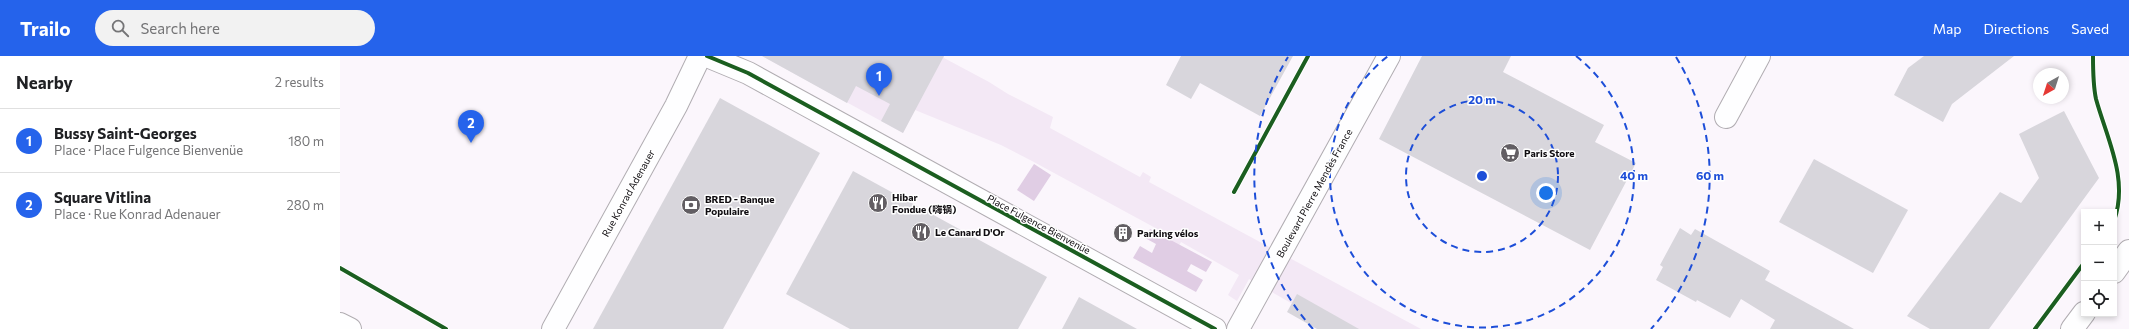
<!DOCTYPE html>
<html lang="en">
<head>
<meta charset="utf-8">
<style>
	body { margin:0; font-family:Commissioner,"Noto Sans SC",sans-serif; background:#f2f2f2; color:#202124 }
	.controls { position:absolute; right:12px; bottom:12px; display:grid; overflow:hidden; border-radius:0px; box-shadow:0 2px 6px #0003 }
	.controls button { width:36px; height:36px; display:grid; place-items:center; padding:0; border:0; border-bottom:1px solid #e0e0e0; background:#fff; color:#202124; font:20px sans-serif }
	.compass { position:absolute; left:1693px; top:12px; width:36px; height:36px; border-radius:50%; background:#fff; box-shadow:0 2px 6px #0003; rotate:219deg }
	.you { position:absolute; left:1206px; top:137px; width:14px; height:14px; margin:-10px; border:3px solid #fff; border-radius:50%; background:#1a73e8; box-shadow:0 0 0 6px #1a73e833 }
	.badge { display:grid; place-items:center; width:26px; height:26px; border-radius:50%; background:#2563eb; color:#fff; font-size:13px; font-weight:700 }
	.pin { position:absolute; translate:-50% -33px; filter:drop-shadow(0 1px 2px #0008) }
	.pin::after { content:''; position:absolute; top:21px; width:14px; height:12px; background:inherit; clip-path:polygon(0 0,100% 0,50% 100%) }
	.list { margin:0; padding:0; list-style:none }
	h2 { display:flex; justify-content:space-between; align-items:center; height:52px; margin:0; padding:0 16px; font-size:17px }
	h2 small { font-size:13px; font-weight:400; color:#757577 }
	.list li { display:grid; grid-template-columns:26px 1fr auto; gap:12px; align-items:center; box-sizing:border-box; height:64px; padding:0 16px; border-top:1px solid #e0e0e0 }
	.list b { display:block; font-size:15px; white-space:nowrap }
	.list p { margin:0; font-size:13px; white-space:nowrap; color:#757577 }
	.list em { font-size:13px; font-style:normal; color:#757577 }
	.icon { flex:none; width:22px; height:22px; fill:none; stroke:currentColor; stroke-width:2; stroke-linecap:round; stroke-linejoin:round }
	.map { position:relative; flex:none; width:1789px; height:273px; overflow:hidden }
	header { display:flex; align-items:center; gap:24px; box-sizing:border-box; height:56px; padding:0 20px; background:#2563eb; color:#fff }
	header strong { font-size:19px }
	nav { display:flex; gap:22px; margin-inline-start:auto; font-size:14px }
	.search { width:280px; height:36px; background:#f2f2f2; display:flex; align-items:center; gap:10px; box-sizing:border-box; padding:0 14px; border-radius:22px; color:#757577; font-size:15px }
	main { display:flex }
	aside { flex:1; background:#fff }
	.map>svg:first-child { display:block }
</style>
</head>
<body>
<header>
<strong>Trailo</strong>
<div class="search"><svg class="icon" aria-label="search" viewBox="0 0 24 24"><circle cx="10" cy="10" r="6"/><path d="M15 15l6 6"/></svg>Search here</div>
<nav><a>Map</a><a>Directions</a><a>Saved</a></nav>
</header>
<main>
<aside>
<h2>Nearby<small>2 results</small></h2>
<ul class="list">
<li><span class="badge">1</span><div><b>Bussy Saint-Georges</b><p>Place · Place Fulgence Bienvenüe</p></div><em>180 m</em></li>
<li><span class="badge">2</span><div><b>Square Vitlina</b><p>Place · Rue Konrad Adenauer</p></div><em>280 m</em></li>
</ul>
</aside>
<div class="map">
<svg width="1789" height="273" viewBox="0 0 1789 273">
	<rect width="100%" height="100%" fill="#fbf6fc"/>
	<path fill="#f3e8f5" d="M422,0h182v2l45,24 19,12 45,23 -3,11 90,49 3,-5 8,5 -2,5 272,147h-85l-87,-50 -12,22 -9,-6 11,-20 -58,-33 -5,9 -8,-6 4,-8 -140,-76 -31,-16 -86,-35 -12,23z"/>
	<g fill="#e0cde4">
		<path d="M694,108l17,11 -17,26 -17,-11z"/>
		<path d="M810,173l62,33 -6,10 -15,-8 -4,7 16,9 -7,12 -63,-34 7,-12 12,7 4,-9 -11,-6z"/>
	</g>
	<g fill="#d8d6dc">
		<path d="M422,0h182l-41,77 -22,-12 9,-17 -34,-18 -9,17z"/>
		<path d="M841,0h112l-33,60 -60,-33 -9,16 -25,-14z"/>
		<path d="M1082,0h89l-8,16 101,53 -9,17 41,21 -46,87 -211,-111z"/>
		<path d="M1584,0h90l-62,48 -9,18 -49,-27 14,-27z"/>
		<path d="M380,42l100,55 -97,176h-130z"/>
		<path d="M1724,55l35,67 -110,151h-59l-23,-13 93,-124 21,11 18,-25 -20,-44z"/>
		<path d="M1474,103l94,51 -35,63 -94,-51z"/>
		<path d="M513,115l194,106 -29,52h-168l-64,-35z"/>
		<path d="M1340,172l11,7 4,-6 75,42 -5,9 89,49h-84l5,-9 -34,-21 -11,19 -33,-18 -1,2 -40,-22 7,-13 -3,-2z"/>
		<path d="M957,238l62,35h-42l-30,-17z"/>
		<path d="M739,241l58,32h-75z"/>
	</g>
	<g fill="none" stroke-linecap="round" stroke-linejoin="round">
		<defs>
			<g id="street">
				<path d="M367,0l41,17 467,256"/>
				<path d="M1386,61l33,-61"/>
				<path d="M213,273l123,-223 24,-50"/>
			</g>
			<g id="secondary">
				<path d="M1774,216l15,-21"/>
				<path d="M0,268l10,5"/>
				<path d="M898,273l151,-273"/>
				<path d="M1732,273l12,-16"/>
			</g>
		</defs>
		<use href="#street" stroke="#b1adb2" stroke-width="24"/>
		<use href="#secondary" stroke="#b1adb2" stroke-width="24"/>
		<use href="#street" stroke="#fefeff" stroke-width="22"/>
		<use href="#secondary" stroke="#fefeff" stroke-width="22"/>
		<defs>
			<g id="cycleway">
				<path d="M367,0l41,17 467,256"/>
				<path d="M1753,0c0,14 0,29 3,43 11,40 33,80 18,122"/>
				<path d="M894,136l74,-136"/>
				<path d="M0,212l106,61"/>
				<path d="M1695,273l49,-66"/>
			</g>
		</defs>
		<use href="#cycleway" stroke="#fff" stroke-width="6"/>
		<use href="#cycleway" stroke="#1b5e20" stroke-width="4"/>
	</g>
	<g fill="none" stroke="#1d4ed8" stroke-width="2" stroke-dasharray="7 5">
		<circle cx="1142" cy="120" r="76"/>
		<path d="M1236 0A152 152 0 1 1 1048 0"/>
		<path d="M973 273A228 228 0 0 1 948 1M1336 1A228 228 0 0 1 1311 273"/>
	</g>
	<defs>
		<symbol id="supermarket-disc" viewBox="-11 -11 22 22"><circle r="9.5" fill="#625e63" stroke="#fff"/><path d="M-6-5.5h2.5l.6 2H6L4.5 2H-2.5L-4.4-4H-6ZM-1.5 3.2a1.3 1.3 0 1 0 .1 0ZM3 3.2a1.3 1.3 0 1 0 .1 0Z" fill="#fff"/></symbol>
		<symbol id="restaurant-disc" viewBox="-11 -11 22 22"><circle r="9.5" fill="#625e63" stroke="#fff"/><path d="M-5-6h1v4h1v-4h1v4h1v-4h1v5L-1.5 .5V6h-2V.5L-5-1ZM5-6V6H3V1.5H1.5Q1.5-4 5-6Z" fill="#fff"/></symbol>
		<symbol id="bank-disc" viewBox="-11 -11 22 22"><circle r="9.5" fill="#625e63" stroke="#fff"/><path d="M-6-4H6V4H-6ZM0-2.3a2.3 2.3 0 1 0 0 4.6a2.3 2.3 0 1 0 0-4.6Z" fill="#fff"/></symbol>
		<symbol id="building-disc" viewBox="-11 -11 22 22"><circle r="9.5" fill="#625e63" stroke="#fff"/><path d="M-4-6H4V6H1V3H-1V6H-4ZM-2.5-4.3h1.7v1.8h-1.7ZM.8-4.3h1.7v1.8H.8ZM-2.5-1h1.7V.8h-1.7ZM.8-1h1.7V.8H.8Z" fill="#fff"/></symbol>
	</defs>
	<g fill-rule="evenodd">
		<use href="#supermarket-disc" x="1159" y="86" width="22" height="22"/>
		<use href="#restaurant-disc" x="527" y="136" width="22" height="22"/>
		<use href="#bank-disc" x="340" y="138" width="22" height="22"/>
		<use href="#restaurant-disc" x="570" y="165" width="22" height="22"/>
		<use href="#building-disc" x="772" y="166" width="22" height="22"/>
	</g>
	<g text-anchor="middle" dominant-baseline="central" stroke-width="3" stroke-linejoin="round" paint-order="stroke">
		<g font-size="10" font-weight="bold" fill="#0f0c10" stroke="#fff" text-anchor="start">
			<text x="1184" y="97">Paris Store</text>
			<text x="552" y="141">Hibar<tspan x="552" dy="12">Fondue (嗨锅)</tspan></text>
			<text x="365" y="143">BRED - Banque<tspan x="365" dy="12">Populaire</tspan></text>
			<text x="595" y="176">Le Canard D'Or</text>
			<text x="797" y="177">Parking vélos</text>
		</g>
		<g font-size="10" fill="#0f0c10" stroke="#fff">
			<text transform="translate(288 137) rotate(-61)">Rue Konrad Adenauer</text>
			<text transform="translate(974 137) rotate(-61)">Boulevard Pierre Mendès France</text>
			<text transform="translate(699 168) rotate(28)">Place Fulgence Bienvenüe</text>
		</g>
	</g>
	<circle cx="1142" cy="120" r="6" fill="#1d4ed8" stroke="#fff" stroke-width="2"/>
	<g font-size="12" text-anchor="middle" font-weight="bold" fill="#1d4ed8" stroke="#fff" stroke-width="3" stroke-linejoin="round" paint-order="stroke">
		<text x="1142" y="48">20 m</text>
		<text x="1294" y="124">40 m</text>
		<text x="1370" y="124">60 m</text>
	</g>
</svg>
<div class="controls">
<button>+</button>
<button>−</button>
<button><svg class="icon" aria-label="locate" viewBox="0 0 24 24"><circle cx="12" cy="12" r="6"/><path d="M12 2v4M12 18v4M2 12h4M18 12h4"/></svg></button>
</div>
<svg class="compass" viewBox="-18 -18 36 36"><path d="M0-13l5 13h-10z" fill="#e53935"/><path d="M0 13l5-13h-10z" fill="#757577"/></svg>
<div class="you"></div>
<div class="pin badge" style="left:539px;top:40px">1</div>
<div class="pin badge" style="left:131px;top:87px">2</div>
</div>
</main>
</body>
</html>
